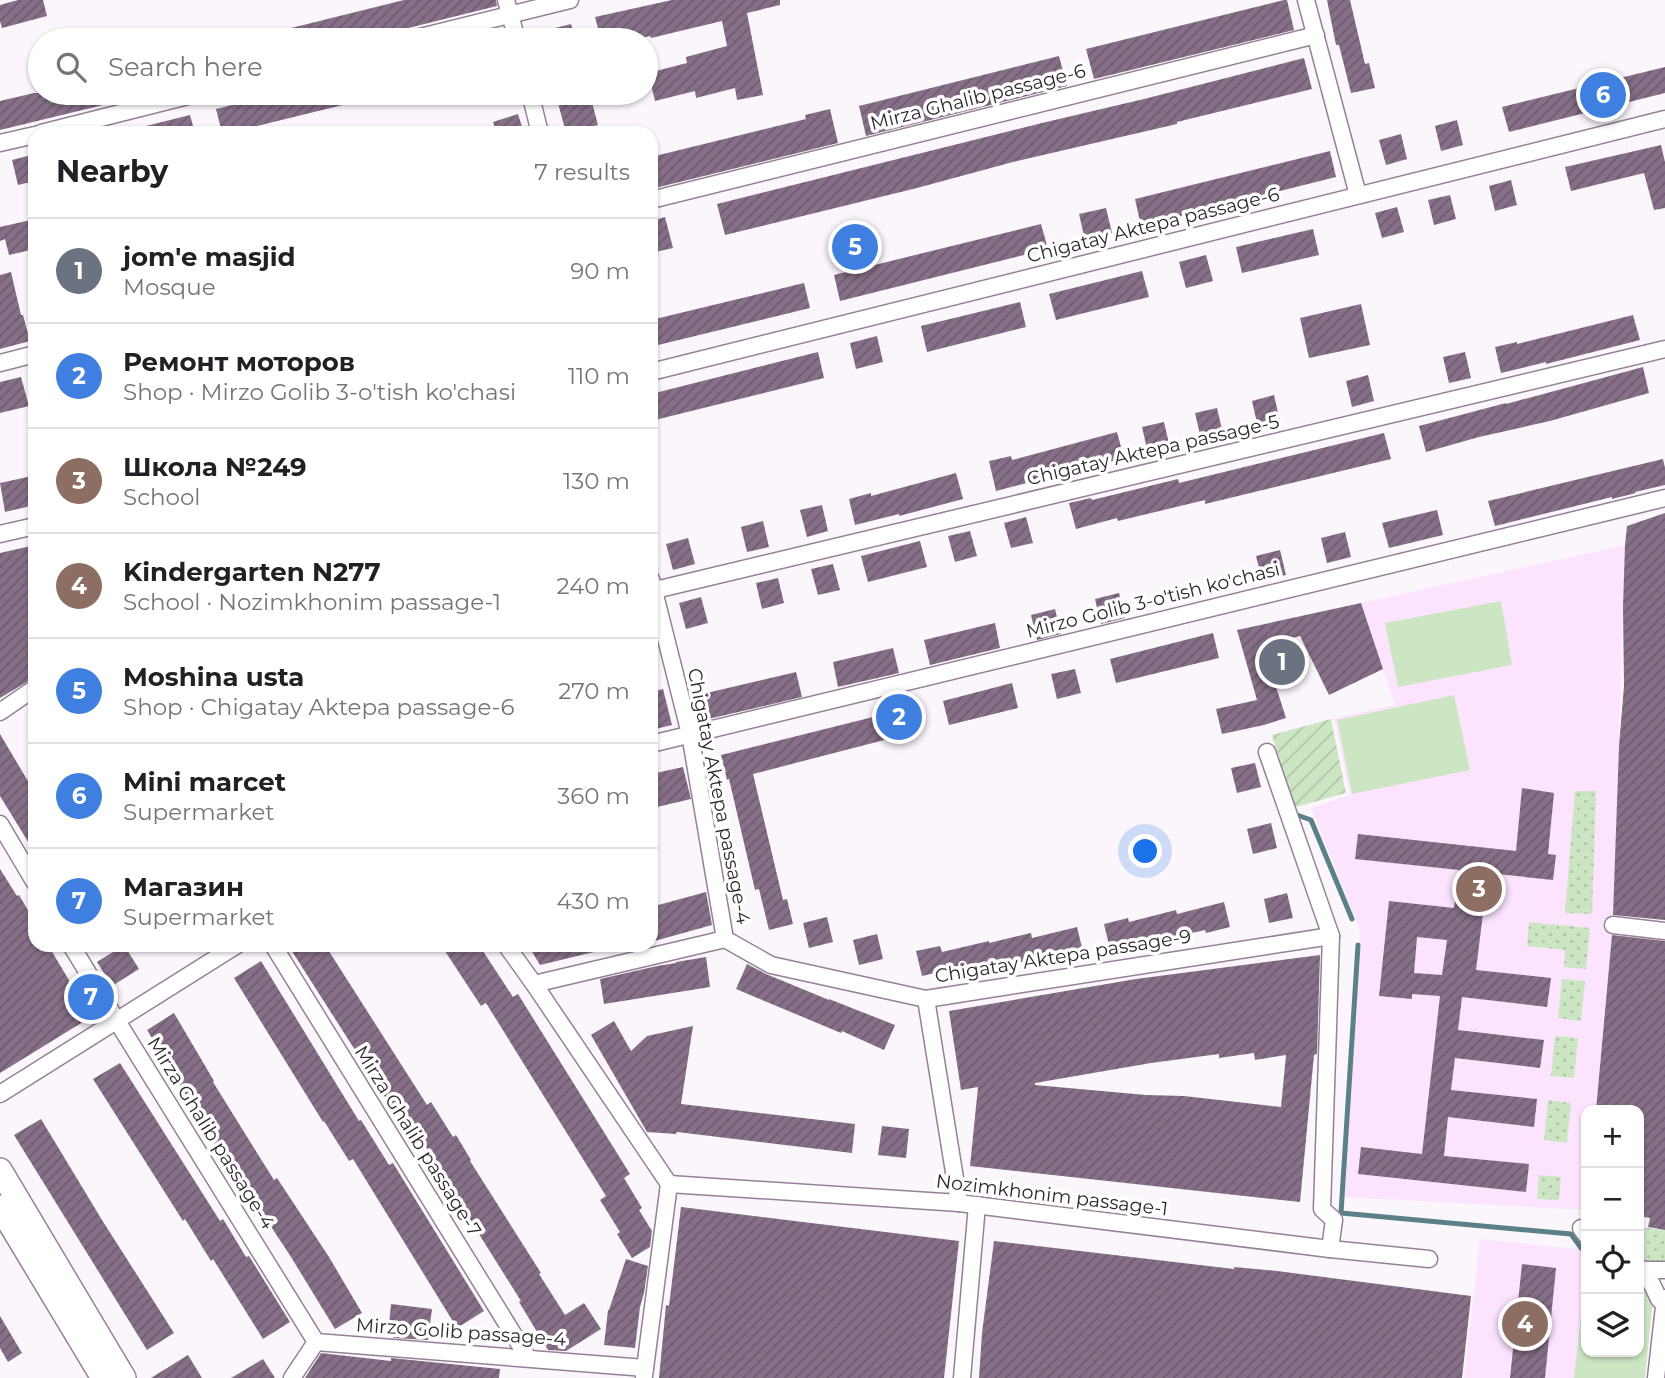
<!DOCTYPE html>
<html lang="en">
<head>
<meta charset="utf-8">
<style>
	body { margin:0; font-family:Montserrat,sans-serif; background:#f6f6f6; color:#202124 }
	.controls { position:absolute; right:21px; bottom:21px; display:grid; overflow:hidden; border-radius:14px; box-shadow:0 2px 5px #0004 }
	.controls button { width:63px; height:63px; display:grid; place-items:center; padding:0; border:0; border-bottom:2px solid #e0e0e0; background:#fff; color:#202124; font:35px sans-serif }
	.you { position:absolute; left:1146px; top:852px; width:24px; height:24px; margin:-18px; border:5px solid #fff; border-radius:50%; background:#1a73e8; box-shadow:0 0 0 10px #1a73e833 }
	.badge { display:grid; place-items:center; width:46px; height:46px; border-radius:50%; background:#db2777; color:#fff; font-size:23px; font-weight:700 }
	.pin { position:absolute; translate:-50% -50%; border:4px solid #fff; box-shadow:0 2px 7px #0006 }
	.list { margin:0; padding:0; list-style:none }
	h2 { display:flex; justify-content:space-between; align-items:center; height:91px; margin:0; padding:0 28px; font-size:30px }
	h2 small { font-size:23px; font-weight:400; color:#757577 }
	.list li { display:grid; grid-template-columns:46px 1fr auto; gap:21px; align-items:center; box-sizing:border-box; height:105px; padding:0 28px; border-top:2px solid #e0e0e0 }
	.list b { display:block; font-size:26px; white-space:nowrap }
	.list p { margin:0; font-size:23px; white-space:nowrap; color:#757577 }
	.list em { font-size:23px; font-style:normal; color:#757577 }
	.icon { flex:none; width:38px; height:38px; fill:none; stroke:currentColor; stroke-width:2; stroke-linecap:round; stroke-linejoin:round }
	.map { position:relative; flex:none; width:1665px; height:1378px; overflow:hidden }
	.search { position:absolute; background:#fff; box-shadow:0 2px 5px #0004; left:28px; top:28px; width:630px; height:77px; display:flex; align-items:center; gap:18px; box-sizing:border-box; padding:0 24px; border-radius:38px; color:#757577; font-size:26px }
	.panel { position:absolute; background:#fff; box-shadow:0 2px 5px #0004; left:28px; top:126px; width:630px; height:826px; border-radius:21px }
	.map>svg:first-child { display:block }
</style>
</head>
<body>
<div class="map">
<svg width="1665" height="1378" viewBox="0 0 1665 1378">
	<defs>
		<pattern id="grass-dots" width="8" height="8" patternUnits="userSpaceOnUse" patternTransform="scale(1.75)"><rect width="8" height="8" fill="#cce6c4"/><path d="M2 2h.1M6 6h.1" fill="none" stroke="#b0c5a9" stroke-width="1.8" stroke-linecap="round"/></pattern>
		<pattern id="garden-furrows" width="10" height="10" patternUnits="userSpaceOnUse" patternTransform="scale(1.75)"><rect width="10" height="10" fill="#cce6c4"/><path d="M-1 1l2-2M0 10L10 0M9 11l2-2" fill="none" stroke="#b0c5a9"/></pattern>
		<pattern id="building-hatch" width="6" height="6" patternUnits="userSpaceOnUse" patternTransform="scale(1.75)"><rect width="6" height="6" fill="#867087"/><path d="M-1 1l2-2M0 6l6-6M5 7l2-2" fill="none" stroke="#6e5c6f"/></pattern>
	</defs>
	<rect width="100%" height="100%" fill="#fbf6fc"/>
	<g fill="#fce4fe">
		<path d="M1625,545l-12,380 -17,185h-10l-1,100 -240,-13 15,-267 -49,-122 39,-13 -16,-77 61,-13 -34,-102z"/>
		<path d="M1480,1239l106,11v21l-12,107h-110z"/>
	</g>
	<g fill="url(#grass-dots)">
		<path d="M1575,791h21l-4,123 -27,-1z"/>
		<path d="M1529,922l61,6 -4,41 -22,-2 1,-17 -38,-4z"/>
		<path d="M1562,979l23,2 -4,40 -23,-3z"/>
		<path d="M1555,1036l23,2 -4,40 -23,-2z"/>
		<path d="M1548,1100l23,3 -4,40 -23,-3z"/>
		<path d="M1539,1175l22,2 -2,23 -22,-1z"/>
		<path d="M1639,1227l26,3v34h-16l-10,-3z"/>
	</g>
	<g fill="#cce6c4">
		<path d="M1501,601l11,64 -114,22 -13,-64z"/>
		<path d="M1454,695l16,75 -118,24 -15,-74z"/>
		<path d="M1586,1271v81h53v-69l4,2 10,13 -8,80h-71z"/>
	</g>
	<path fill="url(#garden-furrows)" d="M1331,719l15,74 -54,15 -20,-73z"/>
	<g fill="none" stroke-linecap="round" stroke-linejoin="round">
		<g stroke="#5c8087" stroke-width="5">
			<path d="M1297,815l14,5 41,99"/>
			<path d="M1358,945l-17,268 230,21 10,14"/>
		</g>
	</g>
	<g fill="url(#building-hatch)" fill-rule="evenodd">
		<path d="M18,0h25l4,16 -45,12 -2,-7v-16z"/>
		<path d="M404,0h92l1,6 -137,34h-96l-1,-5z"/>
		<path d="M672,0h108v5l-33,8 16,82 -26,5 -2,-12 -39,10 -1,-7 -40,10 -7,-28 39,-10 -1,-6 41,-11 -5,-25 -71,17 -1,-2 -19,4h-30l-6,-23z"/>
		<path d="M1284,0h3l7,30 -200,49 -8,-30z"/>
		<path d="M1327,0h23l15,64 4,-1 6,25 -24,5 -12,-48h-3z"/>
		<path d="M571,24l4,16h-48v-5z"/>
		<path d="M1059,56l8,30 -201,50 -7,-30z"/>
		<path d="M1304,58l8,31 -135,33v2l-164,38 -96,26 -192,47 -8,-31 325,-81 102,-24z"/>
		<path d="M1665,67v26l-156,39 -7,-25z"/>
		<path d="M34,93h98v5l-132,32v-29z"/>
		<path d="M282,93h88l1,5 -142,35h-7l-6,-24z"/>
		<path d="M590,95l8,30 -32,8 -8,-30z"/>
		<path d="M830,109l8,34 -187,46v-32l155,-38 -1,-4z"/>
		<path d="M518,114l6,19h-27l-4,-11z"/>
		<path d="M190,115l5,18h-56l-1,-5z"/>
		<path d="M1457,120l6,25 -22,6 -6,-25z"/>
		<path d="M1401,134l6,25 -21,6 -7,-25z"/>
		<path d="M1661,145l4,17v46l-11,2 -10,-37 -73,18 -6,-24z"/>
		<path d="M1330,151l6,26 -195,49 -6,-27z"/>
		<path d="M35,154v27l-17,4 -6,-25z"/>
		<path d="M1511,180l6,25 -22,6 -6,-25z"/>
		<path d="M1450,195l6,24 -22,6 -6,-25z"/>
		<path d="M1397,207l7,25 -22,6 -7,-25z"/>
		<path d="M1106,208l6,25 -27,7 -6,-26z"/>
		<path d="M665,217l8,31 -22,5v-32z"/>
		<path d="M35,219v30l-26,6 -4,-16 -5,2v-14z"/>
		<path d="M1041,224l7,25 -208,52 -6,-26z"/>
		<path d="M1313,229l6,26 -77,18 -6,-26z"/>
		<path d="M1206,255l7,26 -27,7 -7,-26z"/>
		<path d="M1142,271l7,26 -93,23 -7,-26z"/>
		<path d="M11,272l10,43h2l7,26 -30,8v-74z"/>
		<path d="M804,283l6,25 -156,38 -3,-12v-14z"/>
		<path d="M1020,302l6,25 -99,25 -6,-26z"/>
		<path d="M1361,304l9,41 -61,13 -9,-40z"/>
		<path d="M1633,315l7,25 -94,24v-2l-45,11 -6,-26 22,-5v2z"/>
		<path d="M877,336l6,26 -27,7 -6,-26z"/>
		<path d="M818,352l6,26 -173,43v-27z"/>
		<path d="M1465,352l6,26 -22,5 -6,-26z"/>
		<path d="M1643,367l6,26 -99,28 -71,16 -53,15 -7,-26 87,-23v1z"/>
		<path d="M1368,375l6,26 -22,6 -6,-26z"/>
		<path d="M21,377l8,29 -29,7v-31z"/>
		<path d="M1274,395l6,26 -22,6 -6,-26z"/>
		<path d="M1217,408l6,26 -22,5 -6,-26z"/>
		<path d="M1164,422l6,26 -22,5 -6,-26z"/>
		<path d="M1117,432l7,26 -128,33 -7,-30 22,-5 1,4z"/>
		<path d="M1384,433l7,26 -186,45v-4l-87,21 -1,-3 -41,11 -7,-26 22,-5 1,2 86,-21 1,4z"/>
		<path d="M1663,459l2,9v17l-30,7 1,1 -24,6v-2l-117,29 -7,-25z"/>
		<path d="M956,473l7,26 -64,17v-2l-44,11 -6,-26 22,-6v3z"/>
		<path d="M32,476l3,12v17l-30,7 -5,-29z"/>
		<path d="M822,505l6,26 -21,6 -7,-27z"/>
		<path d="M1437,510l6,25 -54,13 -7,-25z"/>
		<path d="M1665,513v407l-52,-5 6,-169 5,-60 -1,-79 2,-62 2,-19z"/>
		<path d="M1026,517l7,26 -22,5 -7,-25z"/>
		<path d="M763,521l6,26 -22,5 -6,-25z"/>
		<path d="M970,531l7,25 -22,6 -7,-26z"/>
		<path d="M1345,532l6,25 -24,6 -6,-25z"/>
		<path d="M688,538l7,26 -22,6 -7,-26z"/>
		<path d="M920,541l7,26 -59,15 -7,-26z"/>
		<path d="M35,545v132l-35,21v-145z"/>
		<path d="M1280,550l6,25 -24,5 -6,-24z"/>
		<path d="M833,564l7,26 -22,5 -7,-26z"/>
		<path d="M778,578l6,25 -22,6 -6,-26z"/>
		<path d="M1119,593l6,25 -24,6 -6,-25z"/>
		<path d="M701,597l7,26 -22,6 -7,-26z"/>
		<path d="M1361,603l22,66 -54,26 -29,-59 -31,8 6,26 -4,1 15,47 -22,7 -42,9 -6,-25 41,-9 -20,-70z"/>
		<path d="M1055,609l6,25 -24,6 -6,-25z"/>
		<path d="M995,623l5,25 -70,17 -6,-25z"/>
		<path d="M1213,633l6,25 -103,25 -6,-24z"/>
		<path d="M893,648l6,25 -61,14 -5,-25z"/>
		<path d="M1075,669l6,24 -24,6 -6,-25z"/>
		<path d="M796,672l6,25 -98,23 -6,-25z"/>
		<path d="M1012,683l6,25 -69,17 -6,-24z"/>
		<path d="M663,689l9,36 -21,5v-38z"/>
		<path d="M913,707l6,24 -166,43 30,126 4,-1 6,25 -24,6 -10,-41 -4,1 -26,-111 -2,1 -6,-25z"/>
		<path d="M0,734l35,59v60l-35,-57z"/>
		<path d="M1255,763l6,24 -24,6 -6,-25z"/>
		<path d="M683,767l8,32 -34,8 -6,-24v-9z"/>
		<path d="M1522,788l32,5 -6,61 8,1 -3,25 -65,-7 -12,97 75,8 -4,29 -85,-10 -4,33 86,10 -4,28 -85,-10 -4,32 86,9 -3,28 -86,-10 -4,39 85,8 -3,28 -168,-18 3,-27 61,7 18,-158 -28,-2v5l-33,-3 10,-95 65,7 5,-38 -104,-11 3,-25 158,17zM1417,937l30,3 -5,35 -28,-2z"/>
		<path d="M1271,823l6,25 -24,6 -6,-25z"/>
		<path d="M0,869l17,27 2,-1 16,27v23h13l43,72 -91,56z"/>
		<path d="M706,892l6,33 -61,17v-35z"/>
		<path d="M1287,893l6,25 -24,5 -5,-24z"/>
		<path d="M1224,902l6,25 -24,6 -1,-3 -47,11 -1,-3 -47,11 -6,-25 24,-6 1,4 47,-12 1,4z"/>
		<path d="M827,917l6,25 -24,6 -6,-25z"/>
		<path d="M1077,927l6,25 -24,6 -1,-5 -45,11 -1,-3 -41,10 -2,-6 -47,11 -6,-25 24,-5 2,6 47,-11v2l42,-10 1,5z"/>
		<path d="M877,934l6,25 -24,6 -6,-25z"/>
		<path d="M1612,935l53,6v289l-17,-3 2,-9 -11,-2v-106h-43z"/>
		<path d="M124,945l15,24 -27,17 -15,-24z"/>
		<path d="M288,945h37l102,160 4,-3 22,35 3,-2 15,25 -1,1 71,112 -2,1 26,41 19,-12 17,26 -35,22 -18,-1 -29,-48 2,-1 -71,-113 1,-1 -28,-45 -4,2 -23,-38 -4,2z"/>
		<path d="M441,945h38l34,52 5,-3 112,180 -6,4 18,30 -3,2 13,21 -2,16 -18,11 -15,-24 3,-2 -20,-32 6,-4 -120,-193 -5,3z"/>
		<path d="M528,945h73l1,5 -62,15z"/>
		<path d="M1320,955l-3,99 -3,1 -14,147 -330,-36 8,-79 -17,3 -12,-79 187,-32zM1254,1053l1,7 31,-5 -5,52 -97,-11 -38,-1 -111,-10v-2l116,-20 68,-9v4z"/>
		<path d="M706,957l4,30 -106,17 -4,-25 57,-13 19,-3v-1z"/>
		<path d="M261,961l98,160 2,-1 28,45 4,-2 91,148 -27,17 -104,-169 -4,2 -25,-40 -1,1 -89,-144z"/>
		<path d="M747,964l19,10 63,26v-1l66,26 -11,25 -42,-19 -1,2 -105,-44z"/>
		<path d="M174,1013l40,68 -1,1 36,58 25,40 3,-2 52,79 33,56 -27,16 -44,-72 -51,-78 -3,2 -40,-65 1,-1 -26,-42 1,-1 -26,-42z"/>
		<path d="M614,1021l17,30 16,-15 46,-10 -12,78 174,20 -3,29 -175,-21 -1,2 -29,-2 -56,-97z"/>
		<path d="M120,1063l100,158 3,-2 23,38 3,-1 41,66 -27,17 -50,-80 -2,2 -26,-42 -2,2 -90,-142z"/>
		<path d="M41,1119l61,101 72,113 -27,17 -133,-215z"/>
		<path d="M882,1126l27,3 -3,29 -28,-3z"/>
		<path d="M681,1207l278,34 -15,137h-285l7,-73 3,1z"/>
		<path d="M994,1241l240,28v-2l43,4 194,25 -9,82h-483l3,-45z"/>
		<path d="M626,1259l22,7 -4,27 -4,14 -5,41 -31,-3 4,-35h1z"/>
		<path d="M1522,1264l34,4 -11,110h-35z"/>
		<path d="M391,1304l41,5 -4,31 -35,-2 1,-2 -6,-1z"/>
		<path d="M0,1316l22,37 -14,9 -8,-14z"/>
		<path d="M321,1353l70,8v-3l109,11 -1,9h-194z"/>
		<path d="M188,1355l14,23h-51z"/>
		<path d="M263,1359l12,19h-44z"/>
	</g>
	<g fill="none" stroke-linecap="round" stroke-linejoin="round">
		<defs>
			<g id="street">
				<path d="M506,0l11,40"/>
				<path d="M1306,0l52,195"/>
				<path d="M408,40l162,-40"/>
				<path d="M530,93l10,40"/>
				<path d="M41,133l159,-40"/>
				<path d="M0,143l35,-8"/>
				<path d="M651,200l665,-165"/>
				<path d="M0,363l35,-9"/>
				<path d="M651,372l1014,-253"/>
				<path d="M0,534l35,-8"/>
				<path d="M651,579l39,155 35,205"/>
				<path d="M651,591l1014,-242"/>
				<path d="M0,712l35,-24"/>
				<path d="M651,744l1014,-246"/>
				<path d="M1267,752l64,184 -9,273 12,11 -4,29"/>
				<path d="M0,824l35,59"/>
				<path d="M1613,925l52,6"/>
				<path d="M71,945l46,76 199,321"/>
				<path d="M273,945l255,413"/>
				<path d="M506,945l28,39 135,200"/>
				<path d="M534,984l191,-45 46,26 155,34 405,-63"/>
				<path d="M926,999l33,204"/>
				<path d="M0,1094l237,-149"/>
				<path d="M669,1184l290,19 371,46 99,10"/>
				<path d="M1581,1228l5,7"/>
				<path d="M1639,1268l6,2 14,29 4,4"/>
				<path d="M1645,1270h20"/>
				<path d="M316,1342l329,26"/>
				<path d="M644,1376l25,-192"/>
				<path d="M292,1378l24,-36"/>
				<path d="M962,1378l15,-173"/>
				<path d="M1656,1378l9,-80"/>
			</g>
			<g id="secondary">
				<path d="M0,1170l124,208"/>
				<path d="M0,1207l103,171"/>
			</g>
		</defs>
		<use href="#street" stroke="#968098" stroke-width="19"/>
		<use href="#secondary" stroke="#968098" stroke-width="26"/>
		<use href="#street" stroke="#fff" stroke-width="16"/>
		<use href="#secondary" stroke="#fff" stroke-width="23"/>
	</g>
	<g text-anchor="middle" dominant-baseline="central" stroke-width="7" stroke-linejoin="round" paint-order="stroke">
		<g font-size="19" fill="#2f2630" stroke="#fff">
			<text transform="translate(978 97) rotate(-14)">Mirza Ghalib passage-6</text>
			<text transform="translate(1153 225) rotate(-14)">Chigatay Aktepa passage-6</text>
			<text transform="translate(1153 450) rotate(-13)">Chigatay Aktepa passage-5</text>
			<text transform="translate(1153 600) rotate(-14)">Mirzo Golib 3-o'tish ko'chasi</text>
			<text transform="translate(719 796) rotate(79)">Chigatay Aktepa passage-4</text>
			<text transform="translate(1063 956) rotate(-9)">Chigatay Aktepa passage-9</text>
			<text transform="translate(211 1133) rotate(58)">Mirza Ghalib passage-4</text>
			<text transform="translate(418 1141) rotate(58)">Mirza Ghalib passage-7</text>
			<text transform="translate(1052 1195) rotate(7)">Nozimkhonim passage-1</text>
			<text transform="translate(461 1332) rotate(4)">Mirzo Golib passage-4</text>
		</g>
	</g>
</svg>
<div class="controls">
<button>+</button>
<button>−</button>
<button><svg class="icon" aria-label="locate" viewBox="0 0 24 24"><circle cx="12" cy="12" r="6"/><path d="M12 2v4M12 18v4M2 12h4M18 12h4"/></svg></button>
<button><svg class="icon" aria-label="layers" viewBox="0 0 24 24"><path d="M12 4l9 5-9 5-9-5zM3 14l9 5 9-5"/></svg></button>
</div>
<div class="you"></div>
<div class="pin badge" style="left:1282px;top:662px;background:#6b7280">1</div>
<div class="pin badge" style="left:899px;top:717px;background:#3f7fe0">2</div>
<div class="pin badge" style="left:1479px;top:889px;background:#8d6e63">3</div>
<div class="pin badge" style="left:1525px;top:1324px;background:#8d6e63">4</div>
<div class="pin badge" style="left:855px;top:247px;background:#3f7fe0">5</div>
<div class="pin badge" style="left:1603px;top:95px;background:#3f7fe0">6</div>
<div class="pin badge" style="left:91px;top:997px;background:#3f7fe0">7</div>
<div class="search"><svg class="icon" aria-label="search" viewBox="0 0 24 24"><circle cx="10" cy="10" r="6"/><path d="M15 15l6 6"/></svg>Search here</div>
<section class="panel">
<h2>Nearby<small>7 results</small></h2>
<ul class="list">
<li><span class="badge" style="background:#6b7280">1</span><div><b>jom'e masjid</b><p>Mosque</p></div><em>90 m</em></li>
<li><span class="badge" style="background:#3f7fe0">2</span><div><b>Ремонт моторов</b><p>Shop · Mirzo Golib 3-o'tish ko'chasi</p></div><em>110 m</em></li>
<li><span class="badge" style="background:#8d6e63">3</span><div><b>Школа №249</b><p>School</p></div><em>130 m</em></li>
<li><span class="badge" style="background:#8d6e63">4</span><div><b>Kindergarten N277</b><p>School · Nozimkhonim passage-1</p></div><em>240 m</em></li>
<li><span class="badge" style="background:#3f7fe0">5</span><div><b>Moshina usta</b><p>Shop · Chigatay Aktepa passage-6</p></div><em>270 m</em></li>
<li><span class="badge" style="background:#3f7fe0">6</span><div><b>Mini marcet</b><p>Supermarket</p></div><em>360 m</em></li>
<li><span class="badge" style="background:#3f7fe0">7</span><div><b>Магазин</b><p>Supermarket</p></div><em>430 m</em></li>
</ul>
</section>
</div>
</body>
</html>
